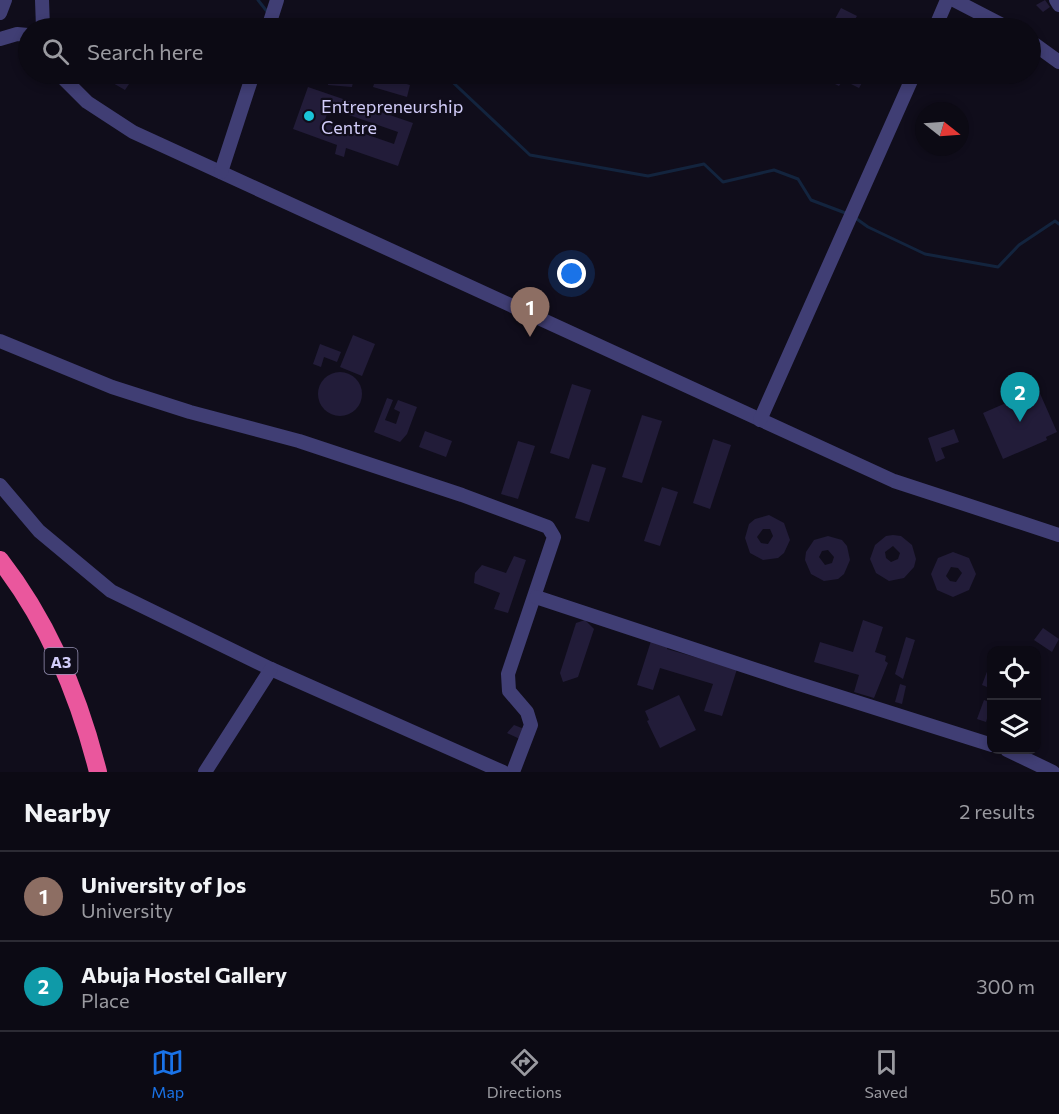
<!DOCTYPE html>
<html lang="en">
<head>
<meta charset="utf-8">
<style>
	body { margin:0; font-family:Commissioner,sans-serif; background:#1a1822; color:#f1f3f6 }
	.controls { position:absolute; right:18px; bottom:18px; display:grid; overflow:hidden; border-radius:12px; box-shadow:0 3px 9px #0003 }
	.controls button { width:54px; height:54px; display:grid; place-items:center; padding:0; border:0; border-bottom:2px solid #2c2b34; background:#0c0a14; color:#f1f3f6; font:30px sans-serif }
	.compass { position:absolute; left:915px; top:102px; width:54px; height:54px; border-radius:50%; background:#0c0a14; box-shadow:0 3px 9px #0003; rotate:107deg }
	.you { position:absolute; left:572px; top:274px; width:21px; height:21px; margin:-15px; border:4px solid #fff; border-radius:50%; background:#1a73e8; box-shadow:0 0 0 9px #1a73e833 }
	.badge { display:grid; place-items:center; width:39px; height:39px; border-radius:50%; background:#1a73e8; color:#fff; font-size:20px; font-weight:700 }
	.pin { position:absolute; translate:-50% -50px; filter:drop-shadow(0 2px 3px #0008) }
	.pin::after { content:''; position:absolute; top:32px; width:21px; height:18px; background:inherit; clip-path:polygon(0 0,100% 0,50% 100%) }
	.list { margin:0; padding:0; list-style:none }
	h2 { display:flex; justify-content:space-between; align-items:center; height:78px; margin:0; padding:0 24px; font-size:26px }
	h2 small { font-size:20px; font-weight:400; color:#9a9aa0 }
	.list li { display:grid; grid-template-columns:39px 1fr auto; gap:18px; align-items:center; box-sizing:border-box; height:90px; padding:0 24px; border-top:2px solid #2c2b34 }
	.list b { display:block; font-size:22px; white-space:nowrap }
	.list p { margin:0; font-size:20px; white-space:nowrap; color:#9a9aa0 }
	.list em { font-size:20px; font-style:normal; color:#9a9aa0 }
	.icon { flex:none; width:33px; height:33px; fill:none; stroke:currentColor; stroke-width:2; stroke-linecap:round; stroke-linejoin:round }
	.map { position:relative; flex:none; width:1059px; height:772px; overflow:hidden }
	.search { position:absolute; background:#0c0a14; box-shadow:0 3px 9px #0003; left:18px; right:18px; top:18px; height:66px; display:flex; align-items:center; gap:15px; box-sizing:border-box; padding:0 21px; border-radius:33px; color:#9a9aa0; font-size:22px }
	.sheet { height:258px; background:#0c0a14 }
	nav { display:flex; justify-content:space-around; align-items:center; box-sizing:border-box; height:84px; border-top:2px solid #2c2b34; background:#0c0a14; font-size:16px; color:#9a9aa0 }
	nav a { display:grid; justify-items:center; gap:3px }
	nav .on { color:#1a73e8 }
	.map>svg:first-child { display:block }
</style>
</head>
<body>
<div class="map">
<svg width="1059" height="772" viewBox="0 0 1059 772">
	<rect width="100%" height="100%" fill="#100d1b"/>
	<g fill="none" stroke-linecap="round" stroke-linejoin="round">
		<g stroke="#13243e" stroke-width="3">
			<path d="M258,0l11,14"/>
			<path d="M276,19l25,4 11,5"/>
			<path d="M444,74l86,81 118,21 56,-12 19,18 51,-12 24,9 13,21 37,14"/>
			<path d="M854,217l14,10 57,27 73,13 21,-22 36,-24 4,3"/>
		</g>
	</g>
	<g fill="#221c39" fill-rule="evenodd">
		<path d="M1045,0l5,7 -7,5 -7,-7z"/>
		<path d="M841,8l16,8 -3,5 15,7 4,-7 14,7h-57z"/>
		<path d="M109,74h35l-6,10 -7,-3 -6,9 -19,-11z"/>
		<path d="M295,74h14l-3,10 -13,-3z"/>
		<path d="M329,74l25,3 -2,10 -24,-2z"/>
		<path d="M830,74h37l-8,14 -16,-8 -4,6 -12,-6z"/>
		<path d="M377,75l33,10 -3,12 -34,-10z"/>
		<path d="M308,87l105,36 -15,43 -52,-18 -2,9 -9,-3 2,-9 -44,-16zM329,108l69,24 -4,12 -69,-24z"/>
		<path d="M353,335l22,9 -13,32 -22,-9z"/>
		<path d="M320,344l21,8 -4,10 -13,-5 -3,10 -8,-3z"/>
		<circle cx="340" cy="394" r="22"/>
		<path d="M572,384l19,6 -22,69 -19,-6z"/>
		<path d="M1038,389l19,43 -11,5 1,3 -44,19 -20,-46z"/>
		<path d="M387,398l6,2 -8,20 11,4 4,-12 -6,-3 4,-9 19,7 -10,27 -7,8 -26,-10z"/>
		<path d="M642,415l20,6 -20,62 -20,-6z"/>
		<path d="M954,429l5,13 -18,6 4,10 -9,4 -8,-24z"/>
		<path d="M425,431l27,10 -6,16 -27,-10z"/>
		<path d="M713,439l18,6 -21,64 -17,-6z"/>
		<path d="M518,441l17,5 -17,53 -17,-5z"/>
		<path d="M592,464l14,4 -17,54 -14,-4z"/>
		<path d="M662,487l16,5 -18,54 -16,-5z"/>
		<path d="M769,515l15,8 6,17 -6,13 -6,5 -15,2 -13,-7 -5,-15 4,-14 6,-5zM763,529h7l3,7 -5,8 -7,-1 -4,-6z"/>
		<path d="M893,535l8,1 11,9 4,14 -2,8 -10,11 -15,3 -13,-8 -6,-14 5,-14 11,-9zM893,546l7,7 -2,6 -7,3 -5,-4 -1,-6z"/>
		<path d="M828,536l14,4 5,6 3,14 -6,14 -6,5 -14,2 -13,-7 -6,-14 1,-8 8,-12zM828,550l6,7 -2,6 -7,2 -6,-8 3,-6z"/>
		<path d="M953,552l16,6 7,16 -7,16 -16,7 -16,-7 -6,-16 7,-16zM951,567l7,1 4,5 -6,9 -6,-1 -4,-5z"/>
		<path d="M514,556l12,4 -18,53 -14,-4 6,-16 -26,-10 1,-10 7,-8 24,8z"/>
		<path d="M585,620l9,9 -16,48 -15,5 -3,-9 16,-50z"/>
		<path d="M863,620l20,7 -8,25 11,4 -1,5 3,2 -14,35 -20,-6 5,-17 -45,-13 6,-20 33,10z"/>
		<path d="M1043,628l16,11 -7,13 -18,-12z"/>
		<path d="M906,637l9,3 -12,39 -8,-5z"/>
		<path d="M651,641l17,5 -1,3 70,20 -15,47 -18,-5 9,-27 -53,-16 -7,22 -16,-5z"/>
		<path d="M991,661h1v28l-10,-4z"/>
		<path d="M900,684l6,2 -4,18 -7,-2z"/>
		<path d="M679,695l17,35 -36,18 -13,-27 2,-1 -4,-9z"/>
		<path d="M984,700l8,3 -6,19 -9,-3z"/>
		<path d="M514,725l13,5 -5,10 -15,-7z"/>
	</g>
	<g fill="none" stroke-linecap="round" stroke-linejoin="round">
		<g stroke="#403e74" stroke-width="14">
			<path d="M42,0l1,28"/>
			<path d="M954,0l54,28"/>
			<path d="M1056,0l3,5"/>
			<path d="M0,13l5,-13"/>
			<path d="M268,28l9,-28"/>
			<path d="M935,28l12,-28"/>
			<path d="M0,39l17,-5 11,1"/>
			<path d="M1030,41l29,21"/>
			<path d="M59,74l28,28 46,30 761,349 165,54"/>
			<path d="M221,172l32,-98"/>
			<path d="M0,341l112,46 78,25 109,29 163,54 86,32 6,10 -46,137 1,17 18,21 4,13 -18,47"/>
			<path d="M760,420l154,-346"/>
			<path d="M0,485l39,46 72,60 160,78 232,103"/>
			<path d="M536,597l254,84 202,64"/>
			<path d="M1007,750l46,22"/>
			<path d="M205,772l66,-103"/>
		</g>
		<path stroke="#ea579d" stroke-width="18" d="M0,560c49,63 79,136 98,212"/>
	</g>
	<circle fill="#1ac4d8" stroke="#100d1b" stroke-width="2" cx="309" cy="116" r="6"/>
	<g text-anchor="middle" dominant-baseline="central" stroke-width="4.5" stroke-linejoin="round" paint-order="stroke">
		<rect fill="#100d1b" stroke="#9893b6" stroke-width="1.5" x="44.5" y="648" width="33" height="26" rx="4.5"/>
		<g font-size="16" font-weight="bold" fill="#d2cdf9">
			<text x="61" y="661">A3</text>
		</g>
		<g font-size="18" fill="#d2cdf9" stroke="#100d1b" text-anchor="start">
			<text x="321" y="106">Entrepreneurship<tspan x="321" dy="21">Centre</tspan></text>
		</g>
	</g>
</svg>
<div class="controls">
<button><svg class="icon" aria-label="locate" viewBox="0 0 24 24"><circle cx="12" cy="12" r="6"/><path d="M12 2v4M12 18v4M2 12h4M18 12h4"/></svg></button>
<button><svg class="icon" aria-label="layers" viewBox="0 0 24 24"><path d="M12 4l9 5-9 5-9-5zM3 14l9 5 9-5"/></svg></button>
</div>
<svg class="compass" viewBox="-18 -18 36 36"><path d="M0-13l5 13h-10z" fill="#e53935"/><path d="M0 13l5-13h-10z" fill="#9a9aa0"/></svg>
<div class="you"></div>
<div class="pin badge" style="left:530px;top:337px;background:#8d6e63">1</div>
<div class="pin badge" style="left:1020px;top:422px;background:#0f9aa8">2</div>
<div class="search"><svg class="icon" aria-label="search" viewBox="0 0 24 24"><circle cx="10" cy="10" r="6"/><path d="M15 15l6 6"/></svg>Search here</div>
</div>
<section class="sheet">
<h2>Nearby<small>2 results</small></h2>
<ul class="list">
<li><span class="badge" style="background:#8d6e63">1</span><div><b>University of Jos</b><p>University</p></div><em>50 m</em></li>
<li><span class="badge" style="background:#0f9aa8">2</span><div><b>Abuja Hostel Gallery</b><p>Place</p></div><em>300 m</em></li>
</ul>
</section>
<nav>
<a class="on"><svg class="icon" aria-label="map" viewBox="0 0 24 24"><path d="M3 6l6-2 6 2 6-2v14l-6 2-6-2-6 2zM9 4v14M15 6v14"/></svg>Map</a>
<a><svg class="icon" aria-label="directions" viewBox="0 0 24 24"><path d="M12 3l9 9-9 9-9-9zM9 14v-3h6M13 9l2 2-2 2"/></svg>Directions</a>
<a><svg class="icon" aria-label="saved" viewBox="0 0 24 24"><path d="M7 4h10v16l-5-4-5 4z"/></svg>Saved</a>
</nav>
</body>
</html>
